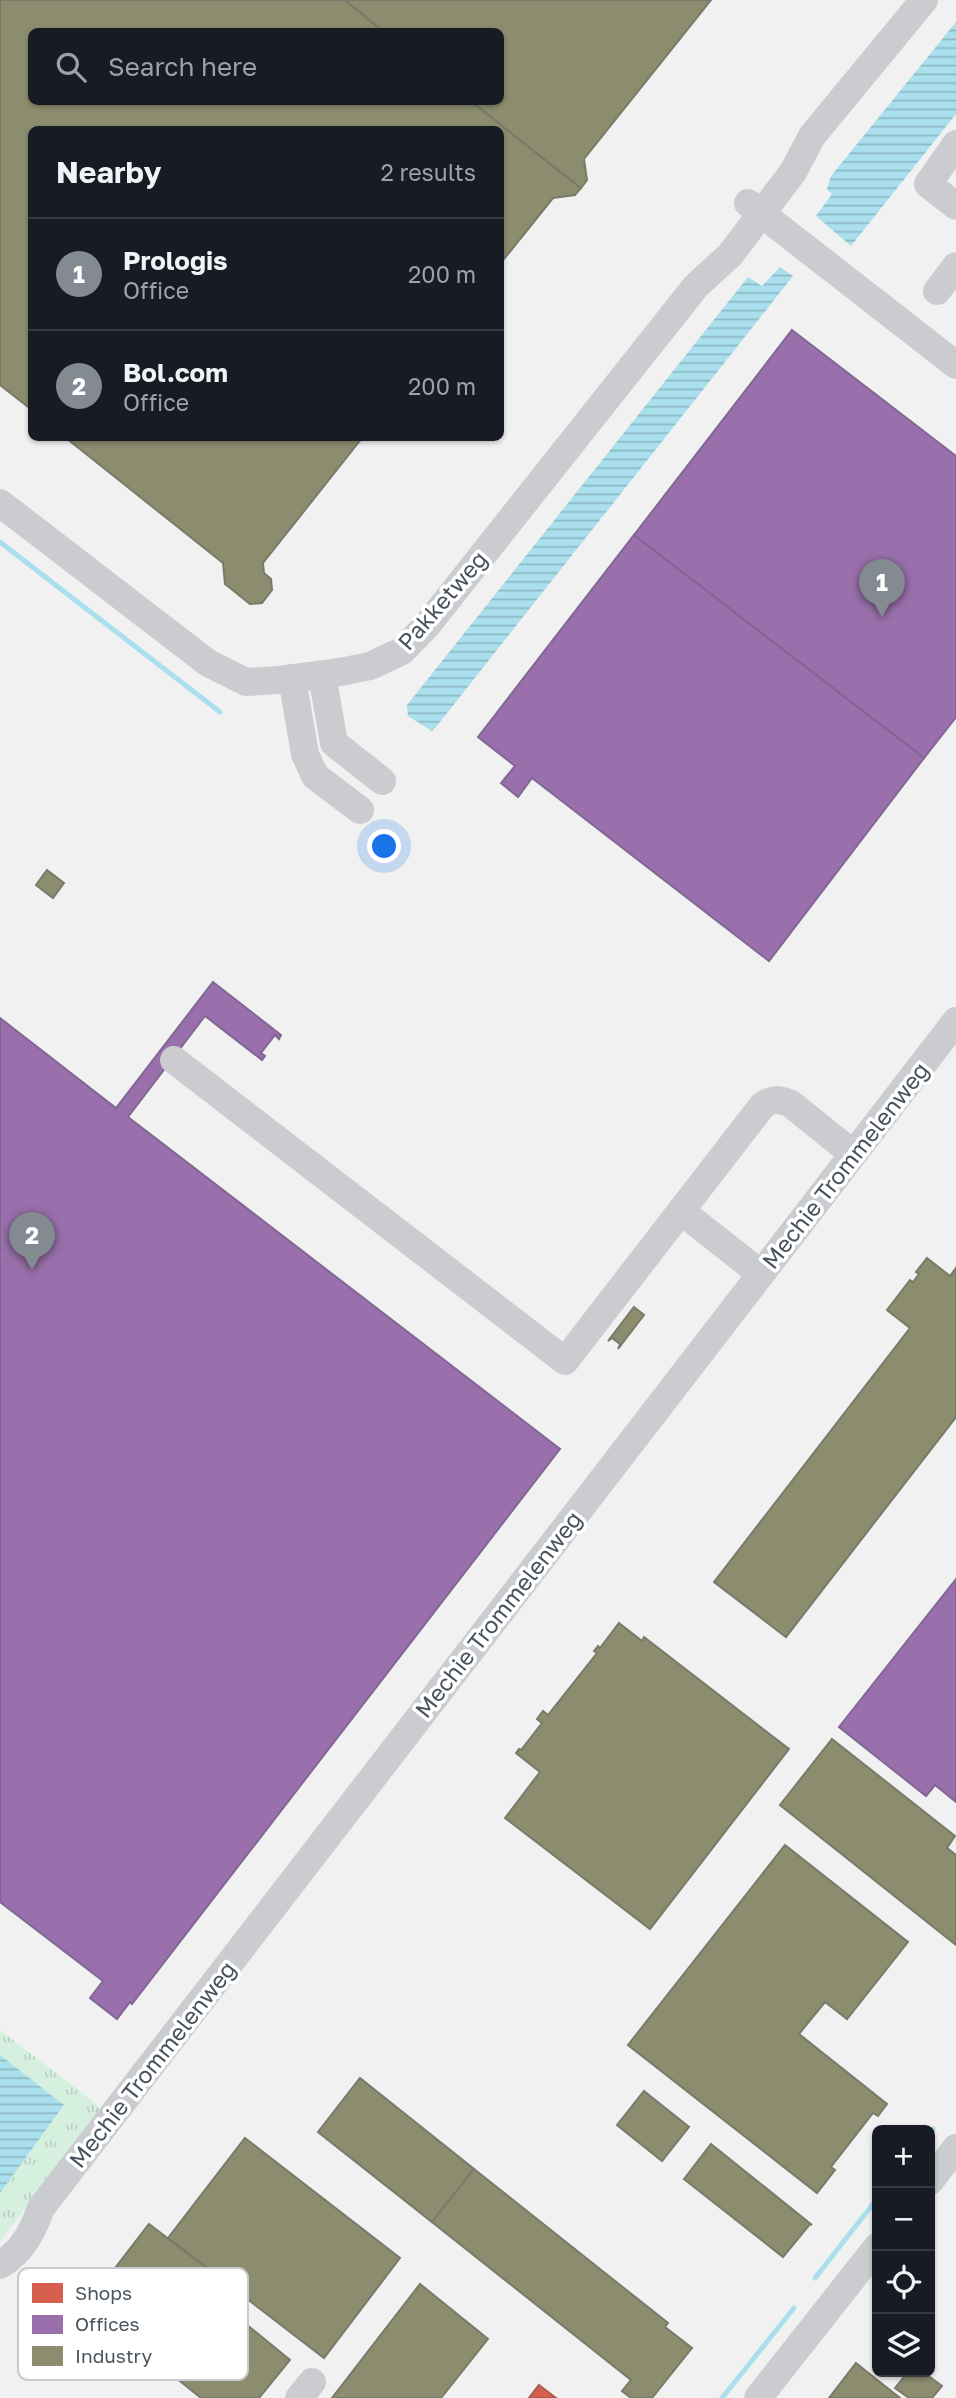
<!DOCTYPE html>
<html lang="en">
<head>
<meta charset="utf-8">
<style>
	body { margin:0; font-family:"Golos Text",sans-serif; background:#242831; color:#f1f3f6 }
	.controls { position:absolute; right:21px; bottom:21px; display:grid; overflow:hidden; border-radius:10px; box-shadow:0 2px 5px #0004 }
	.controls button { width:63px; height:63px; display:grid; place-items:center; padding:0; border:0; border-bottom:2px solid #363941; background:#171b24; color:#f1f3f6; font:35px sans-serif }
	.you { position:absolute; left:385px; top:847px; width:24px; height:24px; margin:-18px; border:5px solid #fff; border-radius:50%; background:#1a73e8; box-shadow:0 0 0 10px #1a73e833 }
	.badge { display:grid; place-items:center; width:46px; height:46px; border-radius:50%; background:#838a91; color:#fff; font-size:23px; font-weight:700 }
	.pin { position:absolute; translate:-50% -58px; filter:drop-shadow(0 2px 4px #0008) }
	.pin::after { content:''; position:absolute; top:37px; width:24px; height:21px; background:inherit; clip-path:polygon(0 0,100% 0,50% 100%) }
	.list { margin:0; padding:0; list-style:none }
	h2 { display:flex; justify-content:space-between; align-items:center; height:91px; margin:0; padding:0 28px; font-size:30px }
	h2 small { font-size:23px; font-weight:400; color:#9ea1a6 }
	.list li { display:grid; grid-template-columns:46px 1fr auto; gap:21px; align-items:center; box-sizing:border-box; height:112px; padding:0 28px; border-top:2px solid #363941 }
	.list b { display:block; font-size:26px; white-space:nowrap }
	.list p { margin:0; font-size:23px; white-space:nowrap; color:#9ea1a6 }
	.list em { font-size:23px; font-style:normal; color:#9ea1a6 }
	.icon { flex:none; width:38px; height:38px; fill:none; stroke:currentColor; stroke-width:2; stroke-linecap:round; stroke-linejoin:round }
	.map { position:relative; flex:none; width:956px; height:2398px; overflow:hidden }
	.search { position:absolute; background:#171b24; box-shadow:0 2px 5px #0004; left:28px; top:28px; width:476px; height:77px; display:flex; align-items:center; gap:18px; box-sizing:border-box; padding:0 24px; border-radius:10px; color:#9ea1a6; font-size:26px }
	.panel { position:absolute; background:#171b24; box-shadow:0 2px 5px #0004; left:28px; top:126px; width:476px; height:315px; border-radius:10px }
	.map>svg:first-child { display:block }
</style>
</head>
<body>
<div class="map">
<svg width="956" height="2398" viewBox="0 0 956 2398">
	<defs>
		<pattern id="grass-tufts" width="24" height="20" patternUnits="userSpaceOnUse" patternTransform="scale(1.75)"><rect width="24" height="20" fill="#d6f0df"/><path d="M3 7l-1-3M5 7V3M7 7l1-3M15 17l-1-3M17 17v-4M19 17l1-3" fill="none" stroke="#b9d0c2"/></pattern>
		<pattern id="water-rules" width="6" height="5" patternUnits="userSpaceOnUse" patternTransform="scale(1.75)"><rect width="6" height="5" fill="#aae0ed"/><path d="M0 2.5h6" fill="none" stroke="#8cb8c3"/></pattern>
	</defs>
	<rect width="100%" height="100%" fill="#f1f1f1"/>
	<path fill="url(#grass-tufts)" d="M0,2030l90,69 12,12 -102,130v-48l64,-88 -64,-50z"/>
	<g fill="url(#water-rules)">
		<path d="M956,22v92l-105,132 -35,-30 16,-22 -5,-5 4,-13z"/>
		<path d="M780,267l13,9 -357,451 -4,4 -24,-15 -1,-11 341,-428 14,9z"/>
		<path d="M0,2055l64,50 -64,88z"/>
	</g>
	<path fill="#d6604d" stroke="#ab5c52" stroke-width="2" d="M539,2385l17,13h-27z"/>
	<g fill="#9970ab" stroke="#816794" stroke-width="2">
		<path d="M792,330l164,126v261l-32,41 -290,-223z"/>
		<path d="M634,535l290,223 -155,203 -237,-183 -14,19 -17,-14 14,-17 -37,-29z"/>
		<path d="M213,982l68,53 -2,4 -4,-4 -14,18 4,3 -3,4 -57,-44 -77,101 432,332 -428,555 -2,-2 -13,17 -27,-21 13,-17 -103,-79v-884l116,90z"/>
		<path d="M956,1579v223l-21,-17 -9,11 -87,-69z"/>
	</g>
	<g fill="#8c8c6e" stroke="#787b69" stroke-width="2">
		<path d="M0,0h345l39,32h-352v70h440l109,86 -6,7 -22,3 -53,66v-134h-468v280l-32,-25z"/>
		<path d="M345,0h366l-127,159 3,21 -6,8 -109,-86h28v-70h-116z"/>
		<path d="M66,438h296l-99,125 1,10 7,6 1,11 -10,13 -12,1 -25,-20 -2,-21z"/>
		<path d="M47,870l17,13 -11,15 -17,-13z"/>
		<path d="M927,1258l23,18 6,-8v149l-170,220 -72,-55 196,-254 -23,-18 23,-30 3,2 6,-8 -3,-2z"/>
		<path d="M634,1307l10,8 -26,34 2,-5 -8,-6 -4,3z"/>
		<path d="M619,1623l23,18 2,-4 145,112 -139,180 -145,-111 35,-46 -24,-19 3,-4 2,1 21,-27 -5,-4 6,-8 5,4 49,-62 -3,-2 4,-5 2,2z"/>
		<path d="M832,1739l123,97 -8,12 9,7v90l-176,-140z"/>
		<path d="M785,1845l123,97 -61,77 -22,-17 -26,32 88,70 -9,12 -5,-3 -42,54 4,3 -18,23 -189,-148z"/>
		<path d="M360,2078l114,91 -42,53 -114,-90z"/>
		<path d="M644,2091l45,36 -27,34 -45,-36z"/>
		<path d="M245,2138l155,120 -76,100 -156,-120z"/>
		<path d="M711,2144l101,81 -2,-1 -27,33 -99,-78z"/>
		<path d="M474,2169l194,154 -3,4 27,21 -40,50h-21l-9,-7 9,-11 -199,-158z"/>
		<path d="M149,2224l67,51 -74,96 -67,-51z"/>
		<path d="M420,2284l68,55 -47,59h-109z"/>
		<path d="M224,2306l66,54 -31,38h-58l-31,-25z"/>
		<path d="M856,2363l44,35h-71z"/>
		<path d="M908,2372h15l19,14 -10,12h-23l-14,-10z"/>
	</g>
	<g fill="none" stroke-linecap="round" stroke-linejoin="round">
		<g stroke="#aae0ed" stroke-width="5">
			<path d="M0,542l220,170"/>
			<path d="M930,2134l3,-5"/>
			<path d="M815,2278l62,-79"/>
			<path d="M722,2398l72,-90"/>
		</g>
		<g stroke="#cacccf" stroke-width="28">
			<path d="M956,144l-28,40 28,22"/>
			<path d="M748,203l208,162"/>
			<path d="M937,291l19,-25"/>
			<path d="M0,503l208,160 38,19 33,-2 61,-8 30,-6 32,-15 26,-27 268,-338 34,-31 63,-83 19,-36 112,-136"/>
			<path d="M322,675l12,68 48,38"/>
			<path d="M292,678l13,76 10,22 45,34"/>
			<path d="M174,1060l391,301 197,-255c11,-8 17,-7 29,-2l62,50"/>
			<path d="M681,1211l80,63"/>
			<path d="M930,2181l26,-33"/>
			<path d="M0,2265c22,-13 33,-34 41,-57l915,-1187"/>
			<path d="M299,2398l13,-16"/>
			<path d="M758,2398l119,-151"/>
		</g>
	</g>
	<g text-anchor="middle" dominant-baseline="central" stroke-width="7" stroke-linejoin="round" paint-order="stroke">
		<g font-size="23" fill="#48535d" stroke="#fff">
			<text transform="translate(442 600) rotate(-49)">Pakketweg</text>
			<text transform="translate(845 1165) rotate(-52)">Mechie Trommelenweg</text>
			<text transform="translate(498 1614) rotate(-52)">Mechie Trommelenweg</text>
			<text transform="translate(152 2064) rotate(-52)">Mechie Trommelenweg</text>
		</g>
	</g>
	<rect x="18" y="2268" width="230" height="112" rx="10" fill="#fff" stroke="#c8cbce" stroke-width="2"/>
	<rect x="32" y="2283" width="31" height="20" fill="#d6604d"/>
	<rect x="32" y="2315" width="31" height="19" fill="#9970ab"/>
	<rect x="32" y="2346" width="31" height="20" fill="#8c8c6e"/>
	<g font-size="19" fill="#48535d">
		<text x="75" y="2300">Shops</text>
		<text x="75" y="2331">Offices</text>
		<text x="75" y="2363">Industry</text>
	</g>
</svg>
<div class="controls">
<button>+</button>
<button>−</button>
<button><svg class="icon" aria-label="locate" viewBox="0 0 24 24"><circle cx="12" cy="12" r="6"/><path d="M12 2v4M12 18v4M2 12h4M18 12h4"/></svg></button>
<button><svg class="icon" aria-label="layers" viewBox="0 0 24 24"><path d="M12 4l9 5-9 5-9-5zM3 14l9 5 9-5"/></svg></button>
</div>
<div class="you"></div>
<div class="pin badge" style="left:882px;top:617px">1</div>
<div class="pin badge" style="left:32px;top:1270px">2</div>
<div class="search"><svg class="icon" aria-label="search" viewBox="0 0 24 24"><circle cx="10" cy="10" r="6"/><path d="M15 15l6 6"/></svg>Search here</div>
<section class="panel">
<h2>Nearby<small>2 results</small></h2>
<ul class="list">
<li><span class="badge">1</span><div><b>Prologis</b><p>Office</p></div><em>200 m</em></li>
<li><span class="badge">2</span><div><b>Bol.com</b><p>Office</p></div><em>200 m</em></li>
</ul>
</section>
</div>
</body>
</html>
